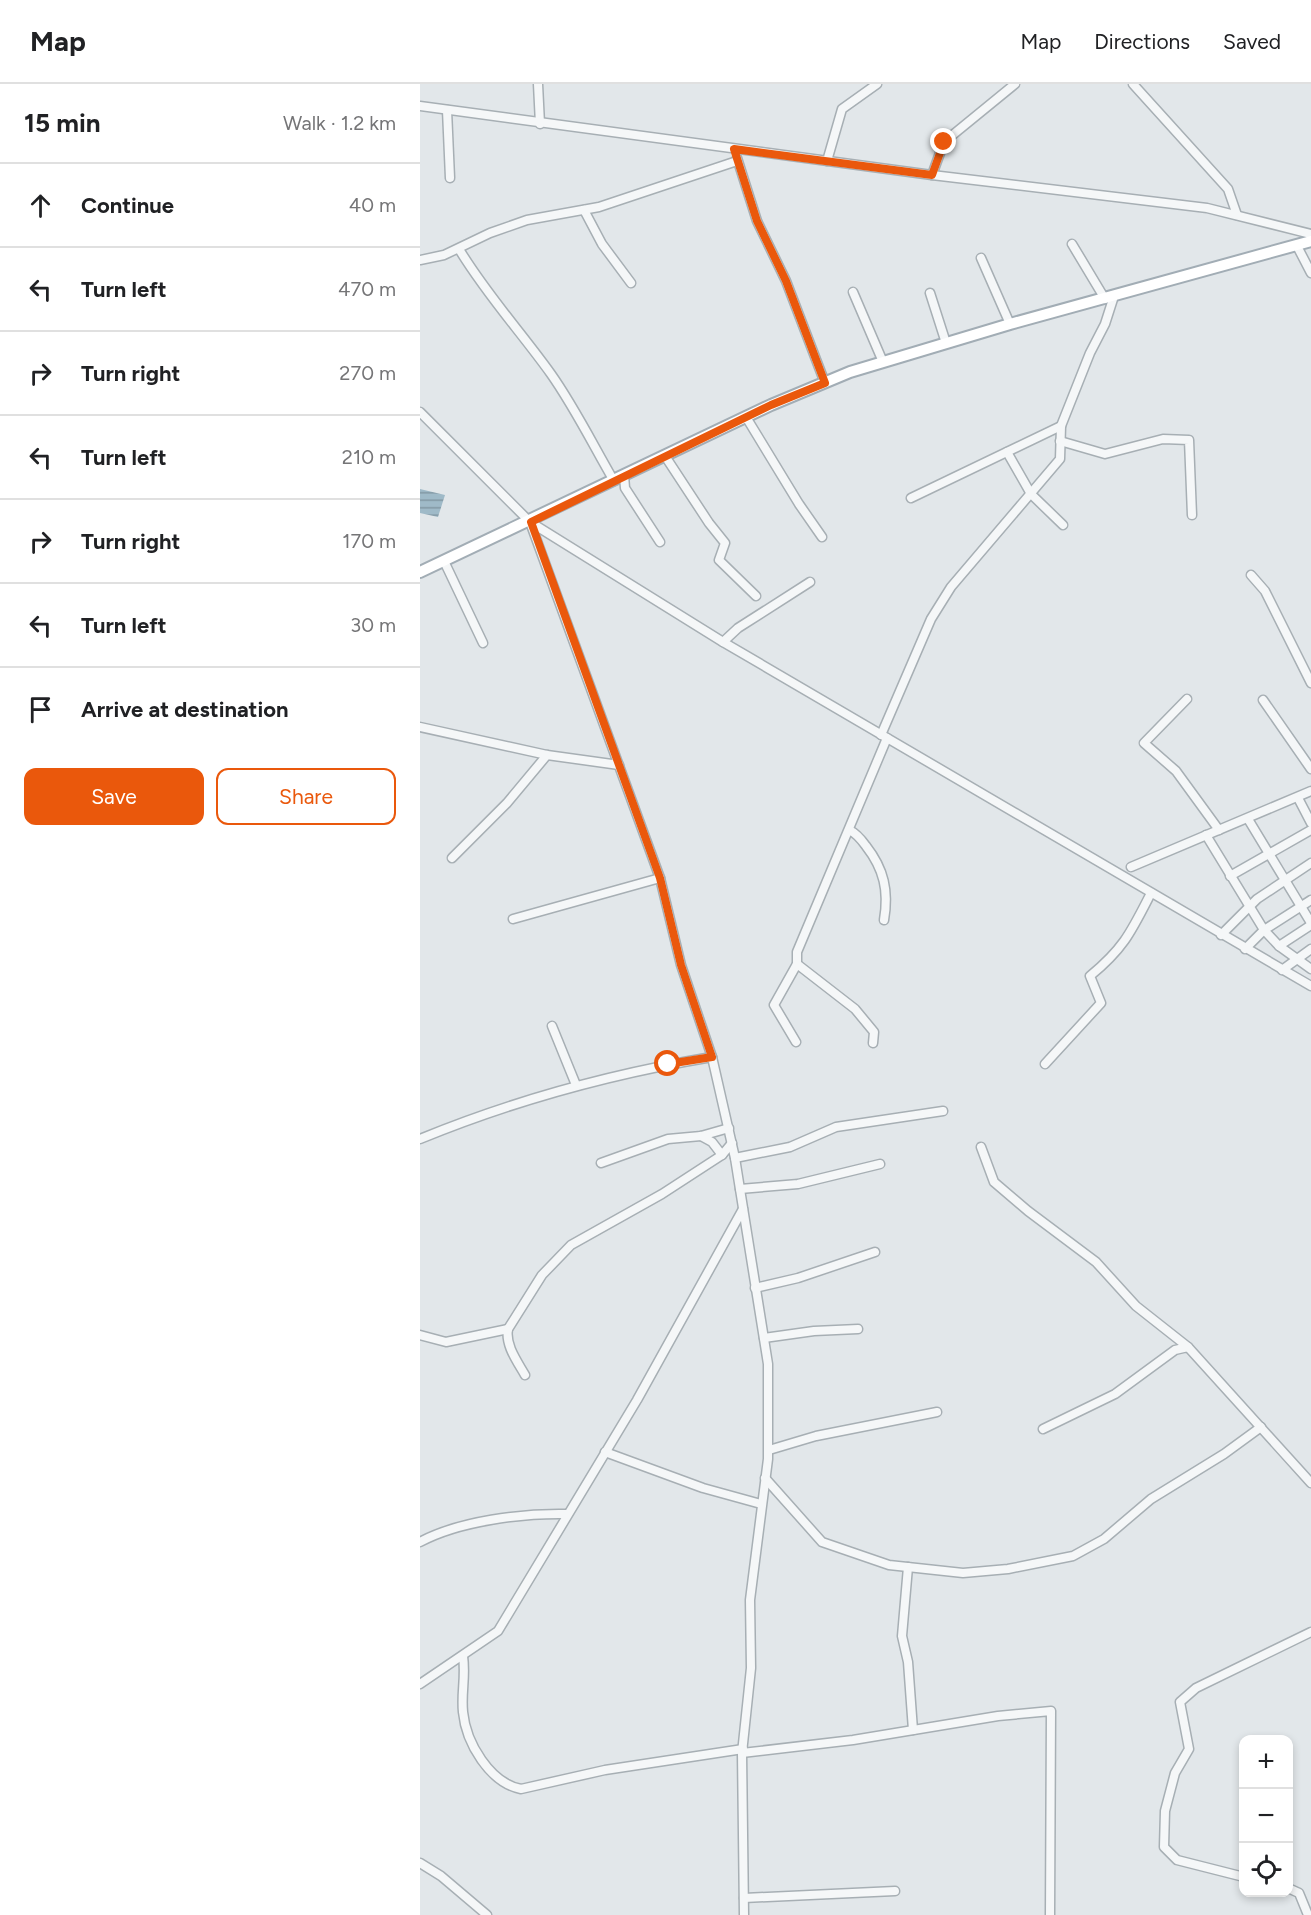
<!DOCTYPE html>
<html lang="en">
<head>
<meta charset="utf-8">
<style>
	body { margin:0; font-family:Figtree,sans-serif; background:#f6f6f6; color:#202124 }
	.controls { position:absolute; right:18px; bottom:18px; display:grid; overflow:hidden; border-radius:12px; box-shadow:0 3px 9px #0003 }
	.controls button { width:54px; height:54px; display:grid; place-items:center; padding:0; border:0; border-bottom:2px solid #e0e0e0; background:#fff; color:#202124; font:30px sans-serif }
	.stop { position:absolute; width:18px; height:18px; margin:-14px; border:4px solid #ea580c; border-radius:50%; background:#fff }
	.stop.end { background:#ea580c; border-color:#fff; box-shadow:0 2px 6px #0008 }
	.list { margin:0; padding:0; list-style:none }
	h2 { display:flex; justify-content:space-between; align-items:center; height:78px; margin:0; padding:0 24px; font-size:26px }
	h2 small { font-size:20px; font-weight:400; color:#757577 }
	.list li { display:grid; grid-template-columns:39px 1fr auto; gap:18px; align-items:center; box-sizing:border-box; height:84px; padding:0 24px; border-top:2px solid #e0e0e0 }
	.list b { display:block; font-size:22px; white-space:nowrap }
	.list em { font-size:20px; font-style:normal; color:#757577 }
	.actions { display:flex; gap:12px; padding:18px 24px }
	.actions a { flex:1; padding:14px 0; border:2px solid #ea580c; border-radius:12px; text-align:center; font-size:21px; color:#ea580c }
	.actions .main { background:#ea580c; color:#fff }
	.icon { flex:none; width:33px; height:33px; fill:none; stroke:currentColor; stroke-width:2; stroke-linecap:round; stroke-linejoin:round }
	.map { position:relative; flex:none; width:891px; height:1831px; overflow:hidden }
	header { display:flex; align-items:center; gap:36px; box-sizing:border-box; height:84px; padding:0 30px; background:#fff; border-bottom:2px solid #e0e0e0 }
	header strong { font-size:28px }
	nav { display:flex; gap:33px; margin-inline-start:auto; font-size:21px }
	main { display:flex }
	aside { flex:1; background:#fff }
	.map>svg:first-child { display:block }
</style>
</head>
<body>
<header>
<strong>Map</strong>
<nav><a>Map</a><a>Directions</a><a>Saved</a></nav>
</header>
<main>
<aside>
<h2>15 min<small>Walk · 1.2 km</small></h2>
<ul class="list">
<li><svg class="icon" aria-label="ahead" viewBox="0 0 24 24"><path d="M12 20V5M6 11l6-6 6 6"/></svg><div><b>Continue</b></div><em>40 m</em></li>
<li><svg class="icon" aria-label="left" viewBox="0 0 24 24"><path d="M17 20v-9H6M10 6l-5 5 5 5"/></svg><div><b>Turn left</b></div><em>470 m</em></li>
<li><svg class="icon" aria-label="right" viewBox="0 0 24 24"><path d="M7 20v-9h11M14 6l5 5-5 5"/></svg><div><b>Turn right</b></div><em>270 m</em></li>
<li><svg class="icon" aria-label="left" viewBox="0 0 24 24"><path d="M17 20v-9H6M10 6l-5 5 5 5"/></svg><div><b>Turn left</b></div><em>210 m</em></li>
<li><svg class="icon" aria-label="right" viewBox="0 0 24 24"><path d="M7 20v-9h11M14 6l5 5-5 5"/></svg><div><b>Turn right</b></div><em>170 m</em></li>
<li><svg class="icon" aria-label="left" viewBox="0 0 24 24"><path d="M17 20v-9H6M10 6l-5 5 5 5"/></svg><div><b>Turn left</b></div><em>30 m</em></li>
<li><svg class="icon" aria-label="arrive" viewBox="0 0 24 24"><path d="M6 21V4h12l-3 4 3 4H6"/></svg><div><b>Arrive at destination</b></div></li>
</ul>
<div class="actions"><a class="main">Save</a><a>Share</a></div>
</aside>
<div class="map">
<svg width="891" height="1831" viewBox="0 0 891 1831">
	<defs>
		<pattern id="water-rules" width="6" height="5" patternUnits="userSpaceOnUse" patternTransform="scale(1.5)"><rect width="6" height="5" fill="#9fbac8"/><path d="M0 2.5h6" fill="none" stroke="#8298a4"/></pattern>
	</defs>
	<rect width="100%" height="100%" fill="#e2e7ea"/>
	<path fill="url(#water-rules)" d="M0,405l25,6 -7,22 -18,-4z"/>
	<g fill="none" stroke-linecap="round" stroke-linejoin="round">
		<defs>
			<g id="minor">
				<path d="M118,0l2,40"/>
				<path d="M713,0l95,105 9,26"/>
				<path d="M0,22l512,69 275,33 104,26"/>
				<path d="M27,26l3,68"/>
				<path d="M317,74l20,63 29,60 39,102"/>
				<path d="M407,77l15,-52 35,-25"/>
				<path d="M512,91l12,-33 71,-58"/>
				<path d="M164,126l18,34 29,39"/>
				<path d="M652,160l33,55"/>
				<path d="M877,162l14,27"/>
				<path d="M39,165c27,45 62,83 92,125 24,34 42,71 63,107"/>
				<path d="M561,174l29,66"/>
				<path d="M0,176l24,-5 46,-22 37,-13 72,-13 138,-46"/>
				<path d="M433,208l30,70"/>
				<path d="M510,209l16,50"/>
				<path d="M0,328l110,110 193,120 588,344"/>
				<path d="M326,333l53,87 23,33"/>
				<path d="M640,357l45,13 58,-15 26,1 3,75"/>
				<path d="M587,368l24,42 32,31"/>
				<path d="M245,372l44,67 16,20 -6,17 37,36"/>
				<path d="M204,391l1,13 35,54"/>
				<path d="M491,414l150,-72"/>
				<path d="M110,438l130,356 21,87 31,92 23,101 33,206v95l-18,141 1,68 -9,85 2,162"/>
				<path d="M24,477l39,82"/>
				<path d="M831,491l14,16 46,92"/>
				<path d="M303,558l15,-14 72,-46"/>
				<path d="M767,615l-43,44 32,28 43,59"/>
				<path d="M843,616l48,69"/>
				<path d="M0,643l127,28 72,10"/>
				<path d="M461,651l50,-116 20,-32 109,-128 1,-33 29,-73 15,-29 9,-28"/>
				<path d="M878,714l13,25"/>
				<path d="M828,735l63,104"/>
				<path d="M429,746c7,3 12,9 17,16 18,23 23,45 18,74"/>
				<path d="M786,751l58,95 15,16 32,23"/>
				<path d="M32,774l55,-55 40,-48"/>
				<path d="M711,783l180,-76"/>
				<path d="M810,792l81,-46"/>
				<path d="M93,835l147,-41"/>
				<path d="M801,851l36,-36 54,-36"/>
				<path d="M859,862l32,-21"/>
				<path d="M825,865l19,-19 47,-30"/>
				<path d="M377,880l58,45 19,23 -1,11"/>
				<path d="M862,886l29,-21"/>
				<path d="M132,942l24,59"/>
				<path d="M376,958l-22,-37 23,-41v-12l90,-214"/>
				<path d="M625,980l56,-61 -11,-27c34,-28 41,-44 61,-83"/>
				<path d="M281,1052l11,6 10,13"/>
				<path d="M0,1055c95,-39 190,-65 292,-82"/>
				<path d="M561,1063l13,35 34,29 68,51 40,44 52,41"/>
				<path d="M315,1074l55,-11 46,-20 107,-16"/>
				<path d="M181,1079l67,-24 33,-3 28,-8"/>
				<path d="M320,1105l58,-5 82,-20"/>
				<path d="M335,1204l43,-10 77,-26"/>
				<path d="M0,1251l26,7 62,-13"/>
				<path d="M344,1254l50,-7 44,-2"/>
				<path d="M105,1291c-8,-14 -20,-30 -17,-46l34,-54 29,-30 91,-51 60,-39 10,-12"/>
				<path d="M623,1345l72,-35 60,-44 13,-3 123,136"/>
				<path d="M349,1366l47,-14 121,-24"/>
				<path d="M185,1368l98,36 58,16"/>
				<path d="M345,1394l57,64 67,23 74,8 45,-4 65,-13 31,-17 47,-40 73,-45 37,-27"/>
				<path d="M0,1458c39,-21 103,-29 147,-28"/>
				<path d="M488,1483l-6,69 6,26 5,68"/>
				<path d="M43,1572c3,21 -2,36 0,56 3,31 27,71 58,77l84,-19 138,-21"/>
				<path d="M0,1600l78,-53 139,-231 106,-191"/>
				<path d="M322,1669l111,-13 145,-24 53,-5 -1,204"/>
				<path d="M0,1779l21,13 46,39"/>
				<path d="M824,1793l-67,-17 -13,-13 1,-36 10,-38 14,-24 -9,-47 16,-14 115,-56"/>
				<path d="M868,1804l11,5 9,22"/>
				<path d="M324,1814l151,-7"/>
			</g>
			<path id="major" d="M0,488l351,-167 79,-33 160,-48 301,-83"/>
		</defs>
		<use href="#minor" stroke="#a7afb4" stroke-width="11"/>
		<use href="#major" stroke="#a2adb5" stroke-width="14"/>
		<use href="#minor" stroke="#f5f7f8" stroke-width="8"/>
		<use href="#major" stroke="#fff" stroke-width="10"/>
	</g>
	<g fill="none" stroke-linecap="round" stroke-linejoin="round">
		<path stroke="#ea580c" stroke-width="8" d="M248,980l44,-7 -31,-92 -21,-87 -129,-356 240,-117 54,-22 -39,-102 -29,-60 -23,-72 198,26 12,-33"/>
	</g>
</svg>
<div class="controls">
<button>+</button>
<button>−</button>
<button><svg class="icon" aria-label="locate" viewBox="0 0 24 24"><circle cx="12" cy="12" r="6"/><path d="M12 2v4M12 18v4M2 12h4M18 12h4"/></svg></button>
</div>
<div class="stop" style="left:248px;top:980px"></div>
<div class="stop end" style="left:524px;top:58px"></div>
</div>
</main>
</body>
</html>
